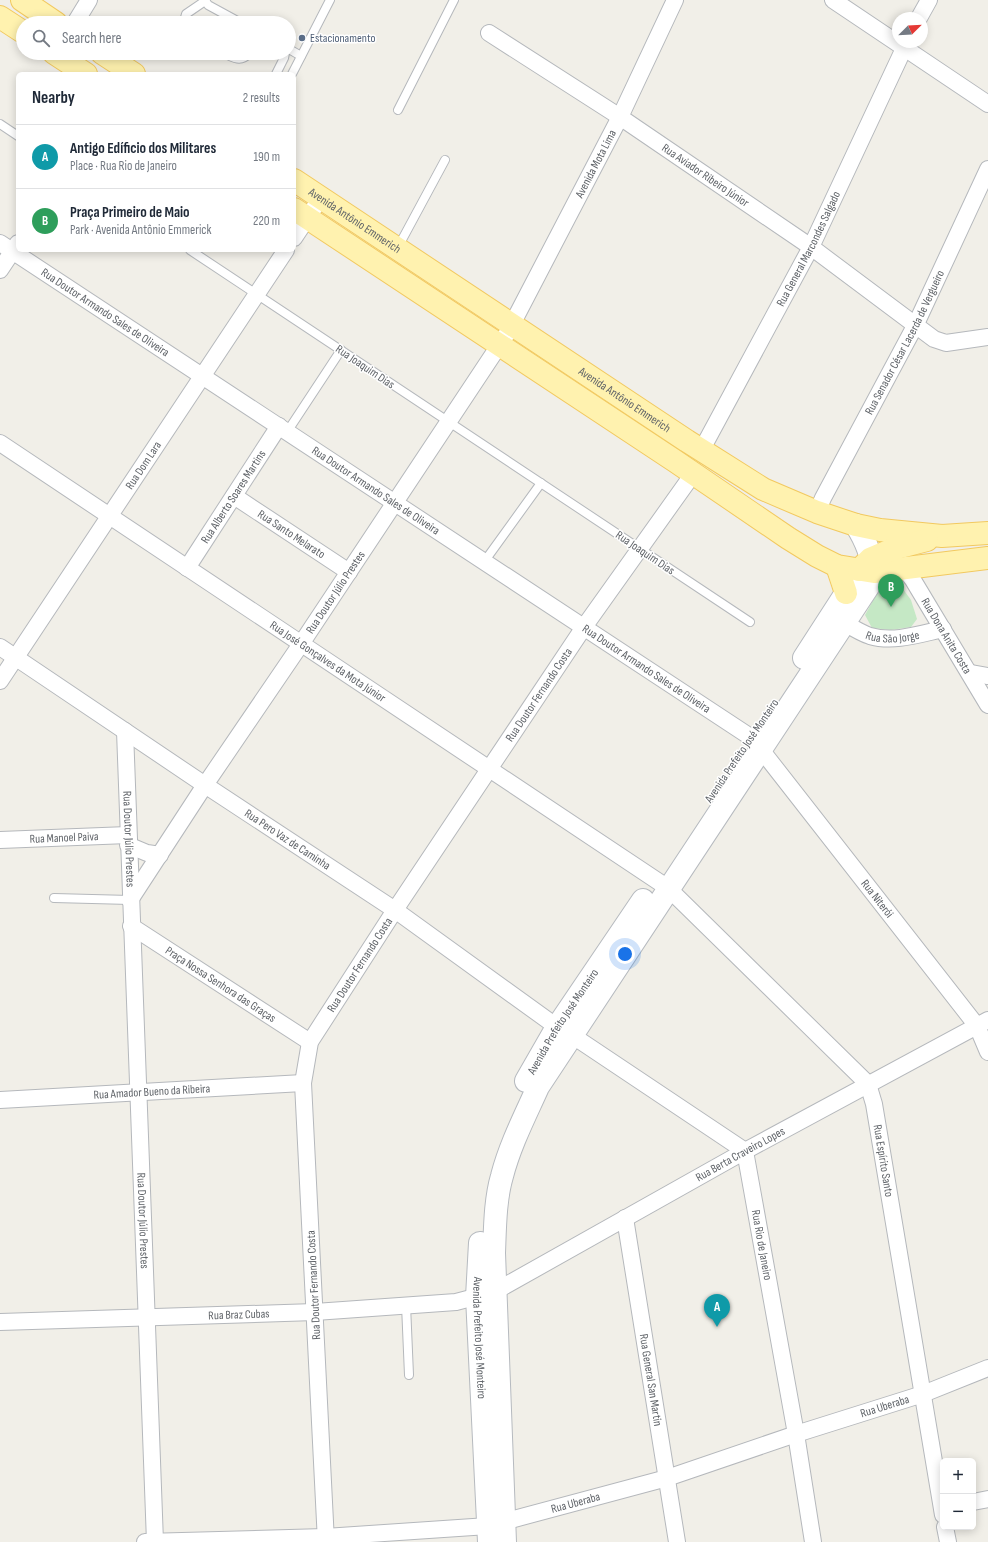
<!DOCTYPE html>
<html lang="en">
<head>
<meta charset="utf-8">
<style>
	body { margin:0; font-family:"Sofia Sans Condensed",sans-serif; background:#f6f6f7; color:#1f2937 }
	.controls { position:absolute; right:12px; bottom:12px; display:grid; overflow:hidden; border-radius:6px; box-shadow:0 2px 10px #0003 }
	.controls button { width:36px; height:36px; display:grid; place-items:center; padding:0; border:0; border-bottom:1px solid #e0e1e3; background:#fff; color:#1f2937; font:20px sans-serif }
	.compass { position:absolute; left:892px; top:12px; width:36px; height:36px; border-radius:50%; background:#fff; box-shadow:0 2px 10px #0003; rotate:66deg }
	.you { position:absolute; left:625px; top:954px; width:14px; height:14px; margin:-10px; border:3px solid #fff; border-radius:50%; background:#1a73e8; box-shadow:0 0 0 6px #1a73e833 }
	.badge { display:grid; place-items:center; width:26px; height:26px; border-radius:50%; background:#ea4335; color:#fff; font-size:13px; font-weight:700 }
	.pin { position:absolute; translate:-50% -33px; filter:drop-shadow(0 1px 2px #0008) }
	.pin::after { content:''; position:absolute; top:21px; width:14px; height:12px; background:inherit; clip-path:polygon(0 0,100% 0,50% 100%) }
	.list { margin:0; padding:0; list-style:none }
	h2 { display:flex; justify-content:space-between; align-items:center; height:52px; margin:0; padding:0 16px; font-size:17px }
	h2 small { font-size:13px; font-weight:400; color:#747a83 }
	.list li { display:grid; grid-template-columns:26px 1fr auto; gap:12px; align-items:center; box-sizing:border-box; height:64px; padding:0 16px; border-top:1px solid #e0e1e3 }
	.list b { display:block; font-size:15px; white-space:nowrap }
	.list p { margin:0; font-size:13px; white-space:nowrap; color:#747a83 }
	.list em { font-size:13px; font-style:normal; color:#747a83 }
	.icon { flex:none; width:22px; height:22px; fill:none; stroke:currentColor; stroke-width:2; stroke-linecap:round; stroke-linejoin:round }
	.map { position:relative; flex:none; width:988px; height:1542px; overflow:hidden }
	.search { position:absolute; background:#fff; box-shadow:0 2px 10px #0003; left:16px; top:16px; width:280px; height:44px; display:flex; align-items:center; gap:10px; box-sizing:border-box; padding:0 14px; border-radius:22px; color:#747a83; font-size:15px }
	.panel { position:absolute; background:#fff; box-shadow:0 2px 10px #0003; left:16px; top:72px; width:280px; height:180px; border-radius:6px }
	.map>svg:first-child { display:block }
</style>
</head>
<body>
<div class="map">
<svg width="988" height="1542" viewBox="0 0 988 1542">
	<rect width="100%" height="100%" fill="#f1efe8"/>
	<path fill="#c5e8c5" d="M890,584l10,1 11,15 6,19 -6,8 -20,3 -19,-2 -7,-13 11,-20z"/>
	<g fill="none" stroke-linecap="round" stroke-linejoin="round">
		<defs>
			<g id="service">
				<path d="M205,0l3,5 33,18"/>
				<path d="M185,23l-1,-2 2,-7 19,-13"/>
				<path d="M289,49l12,7"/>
				<path d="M223,53c12,5 17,10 27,0"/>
				<path d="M276,74l8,-16 1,-5"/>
				<path d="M292,74l38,-74"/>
				<path d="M398,110l56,-110"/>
				<path d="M0,124l18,12"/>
				<path d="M397,249l48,-89"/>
				<path d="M190,250l560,372"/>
				<path d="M287,432l54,-82"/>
				<path d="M484,562l57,-79"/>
				<path d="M54,898l76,2"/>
				<path d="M406,1305l3,70"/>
			</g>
			<g id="minor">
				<path d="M833,0l155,104"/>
				<path d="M919,18l10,-18"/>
				<path d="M75,23l14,-23"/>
				<path id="s1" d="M489,33l131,84 191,130 123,92 12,4 42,-6"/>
				<path d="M294,238l26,-39"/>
				<path id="s2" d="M0,243l752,495 225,288 11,26"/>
				<path d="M0,270l18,-27"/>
				<path id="s3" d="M0,443l668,445 200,196 6,20 69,411"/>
				<path id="s4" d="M701,451l110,-204 96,-205"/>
				<path id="s5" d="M234,496l115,76"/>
				<path id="s6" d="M817,512l6,-14 93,-174 72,-155"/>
				<path id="s7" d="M187,568l92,-142"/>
				<path id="s8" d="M904,568l9,12 75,125"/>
				<path id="s9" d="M845,623c8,5 16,10 25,13 24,7 50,-2 73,-7"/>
				<path id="s10" d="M0,647l205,138 190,125 162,117 16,9 172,115 51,283 17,108"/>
				<path d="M970,673l18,3"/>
				<path id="s11" d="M0,681l286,-431"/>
				<path id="s12" d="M125,731l30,811"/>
				<path id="s13" d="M0,840l128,-5"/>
				<path d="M128,845l19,8 13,2"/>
				<path id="s14" d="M130,900l75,-115 96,-141 207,-312 112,-215 55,-117"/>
				<path id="s15" d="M131,926l179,116"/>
				<path id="s16" d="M0,1100l303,-17"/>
				<path id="s17" d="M625,1218l52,324"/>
				<path id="s18" d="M0,1322l315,-10 141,-10 38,-10 251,-141 243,-131"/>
				<path d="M973,1502l15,-3"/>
				<path d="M945,1527l3,15"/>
				<path id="s19" d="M145,1542l180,-5 163,-11 179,-48 129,-44 127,-40 65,-26"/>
				<path id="s20" d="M326,1542l-23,-459 7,-41 85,-132 189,-283 109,-153"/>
			</g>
			<g id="secondary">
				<path d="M804,658l42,-65 13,-23"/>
				<path id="s21" d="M526,1081l31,-54 86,-127"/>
				<path id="s22" d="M480,1243l-3,54 12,245"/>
				<path d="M505,1542l-11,-289c1,-25 1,-53 8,-77 8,-31 23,-60 36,-89l334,-506c3,-19 -6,-40 -16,-56"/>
			</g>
			<g id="primary">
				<path d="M22,0l34,23"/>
				<path d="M0,17l23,15"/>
				<path d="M54,53l32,21"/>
				<path d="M102,53l32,21"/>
				<path id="s23" d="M294,180l393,261 76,48 54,23 39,13 24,5 62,6 46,-3"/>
				<path d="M294,209l381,252 113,77 29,18 20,10 37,6 114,-14"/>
				<path d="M837,566l9,27"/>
				<path d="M859,570l11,-11 26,-11 31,-8"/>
			</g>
		</defs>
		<use href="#service" stroke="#b5b8bc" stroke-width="10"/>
		<use href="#minor" stroke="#b5b8bc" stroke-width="18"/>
		<use href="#secondary" stroke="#b6babf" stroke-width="24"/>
		<use href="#primary" stroke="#f2c960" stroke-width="24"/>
		<use href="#service" stroke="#fff" stroke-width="8"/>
		<use href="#minor" stroke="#fff" stroke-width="16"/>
		<use href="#secondary" stroke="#fff" stroke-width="22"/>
		<use href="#primary" stroke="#fff2af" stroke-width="22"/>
	</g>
	<circle fill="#5c6f8a" stroke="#fff" stroke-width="1.5" cx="302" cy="38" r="4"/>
	<g text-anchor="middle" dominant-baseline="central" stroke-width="3" stroke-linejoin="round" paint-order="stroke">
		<g font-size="12" fill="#4e5e75" stroke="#fff" text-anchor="start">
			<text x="310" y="38">Estacionamento</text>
		</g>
		<g font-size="12" fill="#5f6368" stroke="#fff">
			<text stroke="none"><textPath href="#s14" startOffset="872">Avenida Mota Lima</textPath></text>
			<text stroke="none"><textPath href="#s1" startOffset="259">Rua Aviador Ribeiro Júnior</textPath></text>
			<text stroke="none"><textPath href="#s23" startOffset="73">Avenida Antônio Emmerich</textPath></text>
			<text stroke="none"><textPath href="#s4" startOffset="229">Rua General Marcondes Salgado</textPath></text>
			<text stroke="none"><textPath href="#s2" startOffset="126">Rua Doutor Armando Sales de Oliveira</textPath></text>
			<text stroke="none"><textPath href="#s6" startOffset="191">Rua Senador César Lacerda de Vergueiro</textPath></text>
			<text transform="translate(365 367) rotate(34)">Rua Joaquim Dias</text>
			<text stroke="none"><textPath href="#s23" startOffset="397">Avenida Antônio Emmerich</textPath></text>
			<text stroke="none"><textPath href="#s11" startOffset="259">Rua Dom Lara</textPath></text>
			<text stroke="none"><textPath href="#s2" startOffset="450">Rua Doutor Armando Sales de Oliveira</textPath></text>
			<text stroke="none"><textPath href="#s7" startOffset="85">Rua Alberto Soares Martins</textPath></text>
			<text stroke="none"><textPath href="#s5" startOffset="69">Rua Santo Melarato</textPath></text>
			<text transform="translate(645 553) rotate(34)">Rua Joaquim Dias</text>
			<text stroke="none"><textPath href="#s14" startOffset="370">Rua Doutor Júlio Prestes</textPath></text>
			<text stroke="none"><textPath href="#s9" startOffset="51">Rua São Jorge</textPath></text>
			<text stroke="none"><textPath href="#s8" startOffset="80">Rua Dona Anita Costa</textPath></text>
			<text stroke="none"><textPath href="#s3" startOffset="394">Rua José Gonçalves da Mota Júnior</textPath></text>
			<text stroke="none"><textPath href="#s2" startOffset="774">Rua Doutor Armando Sales de Oliveira</textPath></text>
			<text stroke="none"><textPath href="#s20" startOffset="917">Rua Doutor Fernando Costa</textPath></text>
			<text transform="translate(742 751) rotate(-56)">Avenida Prefeito José Monteiro</text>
			<text stroke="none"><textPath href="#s13" startOffset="64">Rua Manoel Paiva</textPath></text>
			<text stroke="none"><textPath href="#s12" startOffset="108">Rua Doutor Júlio Prestes</textPath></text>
			<text stroke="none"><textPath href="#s10" startOffset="346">Rua Pero Vaz de Caminha</textPath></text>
			<text stroke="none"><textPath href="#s2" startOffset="1104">Rua Niterói</textPath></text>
			<text stroke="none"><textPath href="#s20" startOffset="593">Rua Doutor Fernando Costa</textPath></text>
			<text stroke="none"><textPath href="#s15" startOffset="107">Praça Nossa Senhora das Graças</textPath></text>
			<text stroke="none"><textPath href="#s21" startOffset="70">Avenida Prefeito José Monteiro</textPath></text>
			<text stroke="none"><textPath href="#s16" startOffset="152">Rua Amador Bueno da Ribeira</textPath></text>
			<text stroke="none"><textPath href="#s18" startOffset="778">Rua Berta Craveiro Lopes</textPath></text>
			<text stroke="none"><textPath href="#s3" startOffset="1161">Rua Espírito Santo</textPath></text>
			<text stroke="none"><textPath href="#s12" startOffset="490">Rua Doutor Júlio Prestes</textPath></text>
			<text stroke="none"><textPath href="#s10" startOffset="995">Rua Rio de Janeiro</textPath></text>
			<text transform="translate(314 1285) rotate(-93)">Rua Doutor Fernando Costa</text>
			<text stroke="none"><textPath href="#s18" startOffset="239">Rua Braz Cubas</textPath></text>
			<text stroke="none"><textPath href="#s22" startOffset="95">Avenida Prefeito José Monteiro</textPath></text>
			<text stroke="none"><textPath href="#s17" startOffset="164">Rua General San Martin</textPath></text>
			<text stroke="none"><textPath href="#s19" startOffset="758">Rua Uberaba</textPath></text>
			<text stroke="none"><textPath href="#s19" startOffset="434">Rua Uberaba</textPath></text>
		</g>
	</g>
</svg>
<div class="controls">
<button>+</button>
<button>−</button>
</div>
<svg class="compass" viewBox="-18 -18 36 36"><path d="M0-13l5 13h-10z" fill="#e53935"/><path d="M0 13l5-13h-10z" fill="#747a83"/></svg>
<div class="you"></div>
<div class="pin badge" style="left:717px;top:1327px;background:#0f9aa8">A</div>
<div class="pin badge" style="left:891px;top:607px;background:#2e9e5b">B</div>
<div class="search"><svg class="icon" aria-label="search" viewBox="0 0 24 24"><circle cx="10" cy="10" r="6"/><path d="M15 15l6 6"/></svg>Search here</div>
<section class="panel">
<h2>Nearby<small>2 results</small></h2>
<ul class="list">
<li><span class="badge" style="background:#0f9aa8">A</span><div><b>Antigo Edíficio dos Militares</b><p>Place · Rua Rio de Janeiro</p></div><em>190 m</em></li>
<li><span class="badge" style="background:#2e9e5b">B</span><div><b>Praça Primeiro de Maio</b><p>Park · Avenida Antônio Emmerick</p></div><em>220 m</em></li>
</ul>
</section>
</div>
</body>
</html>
